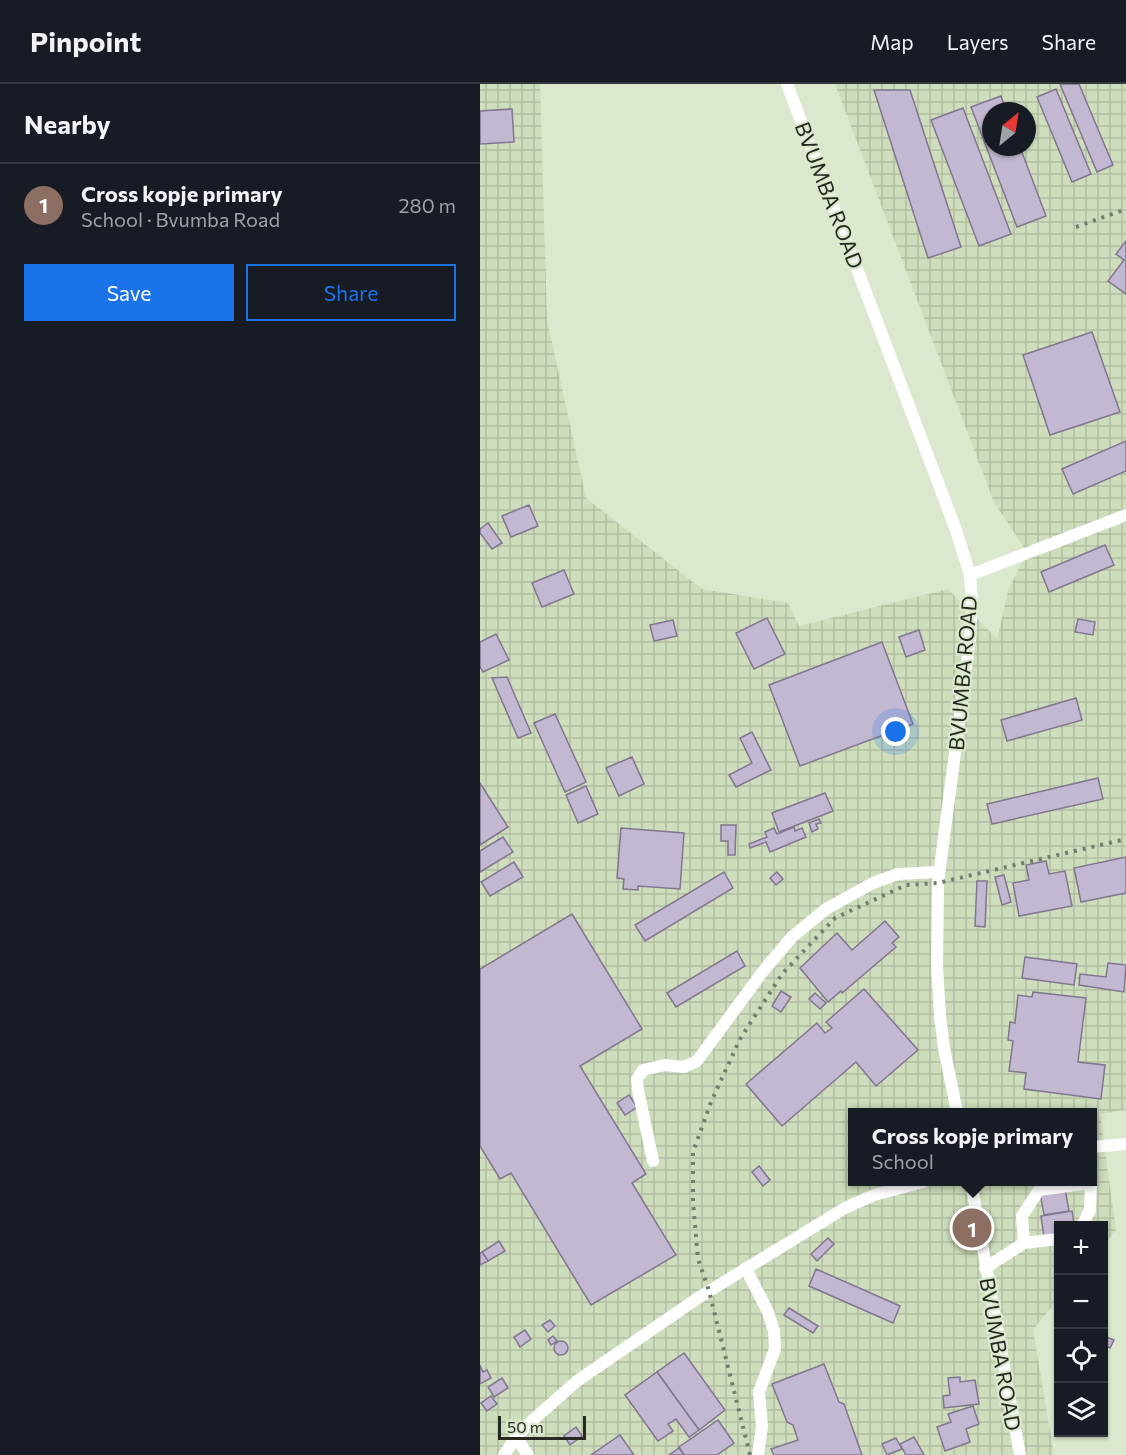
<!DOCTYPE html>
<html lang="en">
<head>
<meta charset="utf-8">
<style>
	body { margin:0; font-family:Commissioner,sans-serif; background:#242831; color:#f1f3f6 }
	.controls { position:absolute; right:18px; bottom:18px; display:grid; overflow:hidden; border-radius:0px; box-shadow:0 2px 4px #0004 }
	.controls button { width:54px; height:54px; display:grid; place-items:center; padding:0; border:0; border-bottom:2px solid #363941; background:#171b24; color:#f1f3f6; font:30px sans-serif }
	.compass { position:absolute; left:502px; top:18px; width:54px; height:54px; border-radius:50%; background:#171b24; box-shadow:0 2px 4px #0004; rotate:30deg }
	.scale { position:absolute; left:18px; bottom:15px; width:88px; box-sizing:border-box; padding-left:6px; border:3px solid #25291f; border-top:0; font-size:16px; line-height:21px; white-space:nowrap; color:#25291f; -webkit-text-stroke:4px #dbe8cd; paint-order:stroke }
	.you { position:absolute; left:416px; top:648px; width:21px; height:21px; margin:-15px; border:4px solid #fff; border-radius:50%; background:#1a73e8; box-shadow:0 0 0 9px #1a73e833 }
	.badge { display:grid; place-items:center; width:39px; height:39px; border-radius:50%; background:#1a73e8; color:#fff; font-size:20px; font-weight:700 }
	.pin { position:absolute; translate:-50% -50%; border:3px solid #fff; box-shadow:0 2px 6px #0006 }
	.popup { position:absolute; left:368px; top:1024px; width:249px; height:78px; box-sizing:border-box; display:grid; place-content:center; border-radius:0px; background:#171b24; filter:drop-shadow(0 2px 4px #0005); font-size:20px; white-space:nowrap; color:#9ea1a6 }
	.popup b { font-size:22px; color:#f1f3f6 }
	.popup::after { content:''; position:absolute; left:50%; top:100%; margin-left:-12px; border:12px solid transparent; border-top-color:#171b24 }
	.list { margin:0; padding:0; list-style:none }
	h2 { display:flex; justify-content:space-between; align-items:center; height:78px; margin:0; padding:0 24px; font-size:26px }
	h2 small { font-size:20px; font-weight:400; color:#9ea1a6 }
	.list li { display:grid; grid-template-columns:39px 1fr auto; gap:18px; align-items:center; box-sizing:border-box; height:84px; padding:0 24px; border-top:2px solid #363941 }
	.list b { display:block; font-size:22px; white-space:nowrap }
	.list p { margin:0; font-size:20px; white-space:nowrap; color:#9ea1a6 }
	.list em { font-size:20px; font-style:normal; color:#9ea1a6 }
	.actions { display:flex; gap:12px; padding:18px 24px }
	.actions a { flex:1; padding:14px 0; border:2px solid #1a73e8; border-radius:0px; text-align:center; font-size:21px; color:#1a73e8 }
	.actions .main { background:#1a73e8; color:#fff }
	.icon { flex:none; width:33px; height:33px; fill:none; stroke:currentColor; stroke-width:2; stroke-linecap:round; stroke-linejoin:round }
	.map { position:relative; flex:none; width:646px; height:1371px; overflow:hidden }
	header { display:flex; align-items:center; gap:36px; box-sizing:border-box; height:84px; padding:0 30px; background:#171b24; border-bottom:2px solid #363941 }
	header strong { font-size:28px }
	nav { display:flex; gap:33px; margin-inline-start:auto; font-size:21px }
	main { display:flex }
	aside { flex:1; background:#171b24 }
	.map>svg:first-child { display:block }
</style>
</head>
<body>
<header>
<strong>Pinpoint</strong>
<nav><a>Map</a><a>Layers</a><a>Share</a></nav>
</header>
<main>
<aside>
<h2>Nearby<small></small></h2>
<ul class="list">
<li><span class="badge" style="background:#8d6e63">1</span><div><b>Cross kopje primary</b><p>School · Bvumba Road</p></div><em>280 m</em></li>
</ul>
<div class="actions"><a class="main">Save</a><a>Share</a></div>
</aside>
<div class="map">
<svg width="646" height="1371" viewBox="0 0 646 1371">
	<defs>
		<pattern id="industrial-grid" width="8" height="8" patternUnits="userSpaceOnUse" patternTransform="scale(1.5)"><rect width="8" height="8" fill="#ceddbc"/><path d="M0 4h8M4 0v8" fill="none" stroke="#b1bea1"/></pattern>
	</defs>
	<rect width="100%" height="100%" fill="#dbe8cd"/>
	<path fill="url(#industrial-grid)" fill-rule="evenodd" d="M0,0h60l7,236 39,178 116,91 86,14 11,23 149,-37 49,50 11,-48 19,-39 -33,-50 -159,-418h291v1026l-26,4 16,116 -12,15v-19h-46v73l-25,31 21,125h-574zM511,27h36v36h-36zM372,1028h240v70h-240z"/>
	<g fill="#c3b8d1" stroke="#81768e" stroke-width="1.5">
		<path d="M580,0h19l34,81 -16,7z"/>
		<path d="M576,5l35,85 -19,8 -35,-85z"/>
		<path d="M394,6h36l51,157 -33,11z"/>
		<path d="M521,12l5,15h-15v36h29l26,69 -29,11 -46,-120z"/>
		<path d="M483,24l48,126 -32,12 -48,-126z"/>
		<path d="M32,25l2,33 -34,2v-33z"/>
		<path d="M646,157v53l-18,-13 16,-21 -8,-6z"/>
		<path d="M612,248l28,80 -70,23 -27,-80z"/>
		<path d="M646,357v30l-53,23 -11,-25z"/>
		<path d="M49,421l9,21 -27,11 -9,-21z"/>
		<path d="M8,439l14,20 -10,6 -12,-16v-4z"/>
		<path d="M625,461l9,20 -65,27 -8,-20z"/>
		<path d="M84,486l10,24 -32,13 -10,-24z"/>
		<path d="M287,534l18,36 -31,15 -18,-36z"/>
		<path d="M598,535l17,3 -2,13 -18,-3z"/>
		<path d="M193,536l4,16 -23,5 -4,-16z"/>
		<path d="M439,546l6,20 -19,7 -7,-20z"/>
		<path d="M16,550l13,26 -26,12 -3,-5v-25z"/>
		<path d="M402,558l31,82 -113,42 -31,-81z"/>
		<path d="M27,593l24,56 -13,5 -26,-60z"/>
		<path d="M596,614l6,22 -75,21 -6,-21z"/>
		<path d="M75,630l31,68 -21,10 -31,-69z"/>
		<path d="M272,648l19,38 -35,17 -7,-12 23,-12 -12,-25z"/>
		<path d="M152,673l12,27 -25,12 -13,-28z"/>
		<path d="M618,694l5,21 -111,25 -5,-20z"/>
		<path d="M0,699l28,44 -28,18z"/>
		<path d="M106,702l12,28 -20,9 -12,-28z"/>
		<path d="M345,709l8,18 -54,21 -7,-19z"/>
		<path d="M339,735l2,4 -5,1 2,5 -6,3 -3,-9z"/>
		<path d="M241,741h15l-1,30h-7v-14h-7z"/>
		<path d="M314,743l1,4 7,-3 4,9 -36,15 -4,-10 -16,6 -1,-4 18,-7 -2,-5 9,-4 3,6z"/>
		<path d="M141,744l63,5 -4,56 -42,-3v4l-15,-1 1,-10 -7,-1z"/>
		<path d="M23,753l10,15 -33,20v-21z"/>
		<path d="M646,773v36l-45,9 -7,-34z"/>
		<path d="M566,777l3,13 16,-3 7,35 -53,10 -6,-33 16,-3 -3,-15z"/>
		<path d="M34,778l9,15 -33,19 -9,-14z"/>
		<path d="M244,788l9,16 -88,53 -10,-16z"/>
		<path d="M297,788l6,7 -7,6 -6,-7z"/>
		<path d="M524,791l7,27 -9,3 -7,-28z"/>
		<path d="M497,797h10l-2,46 -10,-1z"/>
		<path d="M92,830l70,115 -62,37 66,108 -14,9 44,72 -85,50 -80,-132 -11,6 -20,-33v-177z"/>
		<path d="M405,837l14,16 -7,6 4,4 -54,46 -1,-2 -13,11 -28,-34 37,-35 15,17z"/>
		<path d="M257,867l8,15 -69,41 -9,-14z"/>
		<path d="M545,873l52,7 -3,21 -52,-7z"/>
		<path d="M628,879l18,2 -2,27 -45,-7 1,-11 26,3z"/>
		<path d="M384,905l54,61 -42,36 -20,-24 -74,64 -36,-42 71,-61 8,10 7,-5 -6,-6z"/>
		<path d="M301,907l10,6 -10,15 -9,-6z"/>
		<path d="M553,908l53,6 -8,64 27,3 -4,34 -77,-10 2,-16 -17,-2 4,-30 -5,-1 2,-18 5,1 3,-28 14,2z"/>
		<path d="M335,909l11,10 -6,6 -11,-10z"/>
		<path d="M149,1011l8,12 -12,8 -8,-12z"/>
		<path d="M279,1082l11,14 -7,6 -11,-14z"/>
		<path d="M585,1105l4,22 -25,4 -4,-22z"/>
		<path d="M592,1127l2,13 -16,2v9l-14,2 -3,-21z"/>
		<path d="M348,1154l6,6 -17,17 -6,-7z"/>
		<path d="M19,1157l6,10 -17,10 -6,-9z"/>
		<path d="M2,1168l6,9 -8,4v-12z"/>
		<path d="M336,1185l84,37 -7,17 -84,-37z"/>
		<path d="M309,1224l29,18 -5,7 -29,-18z"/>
		<path d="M70,1236l5,6 -7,6 -6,-7z"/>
		<path d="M45,1246l6,9 -11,8 -6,-10z"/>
		<path d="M73,1252l4,5 -6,4 -3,-5z"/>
		<path d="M626,1253l8,3 -4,8 -6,-3z"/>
		<circle cx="81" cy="1264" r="7"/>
		<path d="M204,1269l41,57 -26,20 -42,-58z"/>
		<path d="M344,1280l15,38 5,2 18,51h-88l-3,-6 27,-9 -5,-15 -6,-3 -15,-38z"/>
		<path d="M0,1281l3,7 4,-2 4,8 -11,6z"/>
		<path d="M177,1288l42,58 -10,7 -13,-18 -8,5 5,7 -15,10 -33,-46z"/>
		<path d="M480,1293v5l15,-2 4,24 -35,4 -1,-12 7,-1 -2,-17z"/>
		<path d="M22,1294l6,10 -14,9 -6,-10z"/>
		<path d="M11,1312l6,8 -10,7 -6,-8z"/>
		<path d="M493,1322l6,18 -13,5 4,13 -25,9 -8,-24 14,-5 -3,-8z"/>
		<path d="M238,1336l16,23 -17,12h-33l-5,-8z"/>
		<path d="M96,1343l6,9 -12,9 -6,-9z"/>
		<path d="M140,1351l14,20h-43z"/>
		<path d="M434,1353l10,18h-18l-6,-11z"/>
		<path d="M416,1354l6,11 -15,6 -5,-11z"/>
		<path d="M199,1364l5,7h-15z"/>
	</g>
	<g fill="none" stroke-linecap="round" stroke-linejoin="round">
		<g stroke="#fff" stroke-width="12">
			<path d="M307,0l169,446 14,45 2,26 -2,37 -32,245 -1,83 3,50 4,32 13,64"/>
			<path d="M490,491l156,-60"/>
			<path d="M612,1063l34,-3"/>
			<path d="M173,1077l-15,-71 -1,-11 6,-9 22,-5 19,2 13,-6 67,-91 28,-33 34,-28 47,-26 25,-9 41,-2"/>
			<path d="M491,1098l49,273"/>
			<path d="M602,1142l8,-16 1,-27"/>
			<path d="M544,1159l34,-4"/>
			<path d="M505,1184l39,-25 -2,-27 17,-26 52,-7v-1"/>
			<path d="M266,1185l22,43 6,19 1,18 -16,43 3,34 -4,29"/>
			<path d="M36,1353l12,18"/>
			<path d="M24,1371l12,-18 18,-18 43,-38 124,-85 144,-88 29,-13 49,-13"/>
		</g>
		<g stroke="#747c6b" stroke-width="4" stroke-dasharray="3 6" stroke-linecap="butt">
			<path d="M596,143l50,-18"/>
			<path d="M270,1371l-41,-164 -11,-32 -5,-57v-50l18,-50 29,-63 42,-65 53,-56 71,-33 32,-2 188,-44"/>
		</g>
	</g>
	<g text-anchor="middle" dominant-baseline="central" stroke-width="4.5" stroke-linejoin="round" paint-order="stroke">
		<g font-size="21" fill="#25291f" stroke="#dbe8cd">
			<text transform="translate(350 111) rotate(69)">BVUMBA ROAD</text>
			<text transform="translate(482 589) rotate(-85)">BVUMBA ROAD</text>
			<text transform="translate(521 1270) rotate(80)">BVUMBA ROAD</text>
		</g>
	</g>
</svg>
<div class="controls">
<button>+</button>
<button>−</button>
<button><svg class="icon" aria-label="locate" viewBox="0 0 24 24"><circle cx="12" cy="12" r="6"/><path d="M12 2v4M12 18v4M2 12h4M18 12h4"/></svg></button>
<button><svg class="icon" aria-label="layers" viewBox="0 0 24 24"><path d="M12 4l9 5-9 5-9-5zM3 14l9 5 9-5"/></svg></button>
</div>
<svg class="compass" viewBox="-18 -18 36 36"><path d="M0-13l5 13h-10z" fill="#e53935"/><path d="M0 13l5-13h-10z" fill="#9ea1a6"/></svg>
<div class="scale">50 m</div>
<div class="you"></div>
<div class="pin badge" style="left:492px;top:1144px;background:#8d6e63">1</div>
<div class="popup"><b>Cross kopje primary</b>School</div>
</div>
</main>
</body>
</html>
